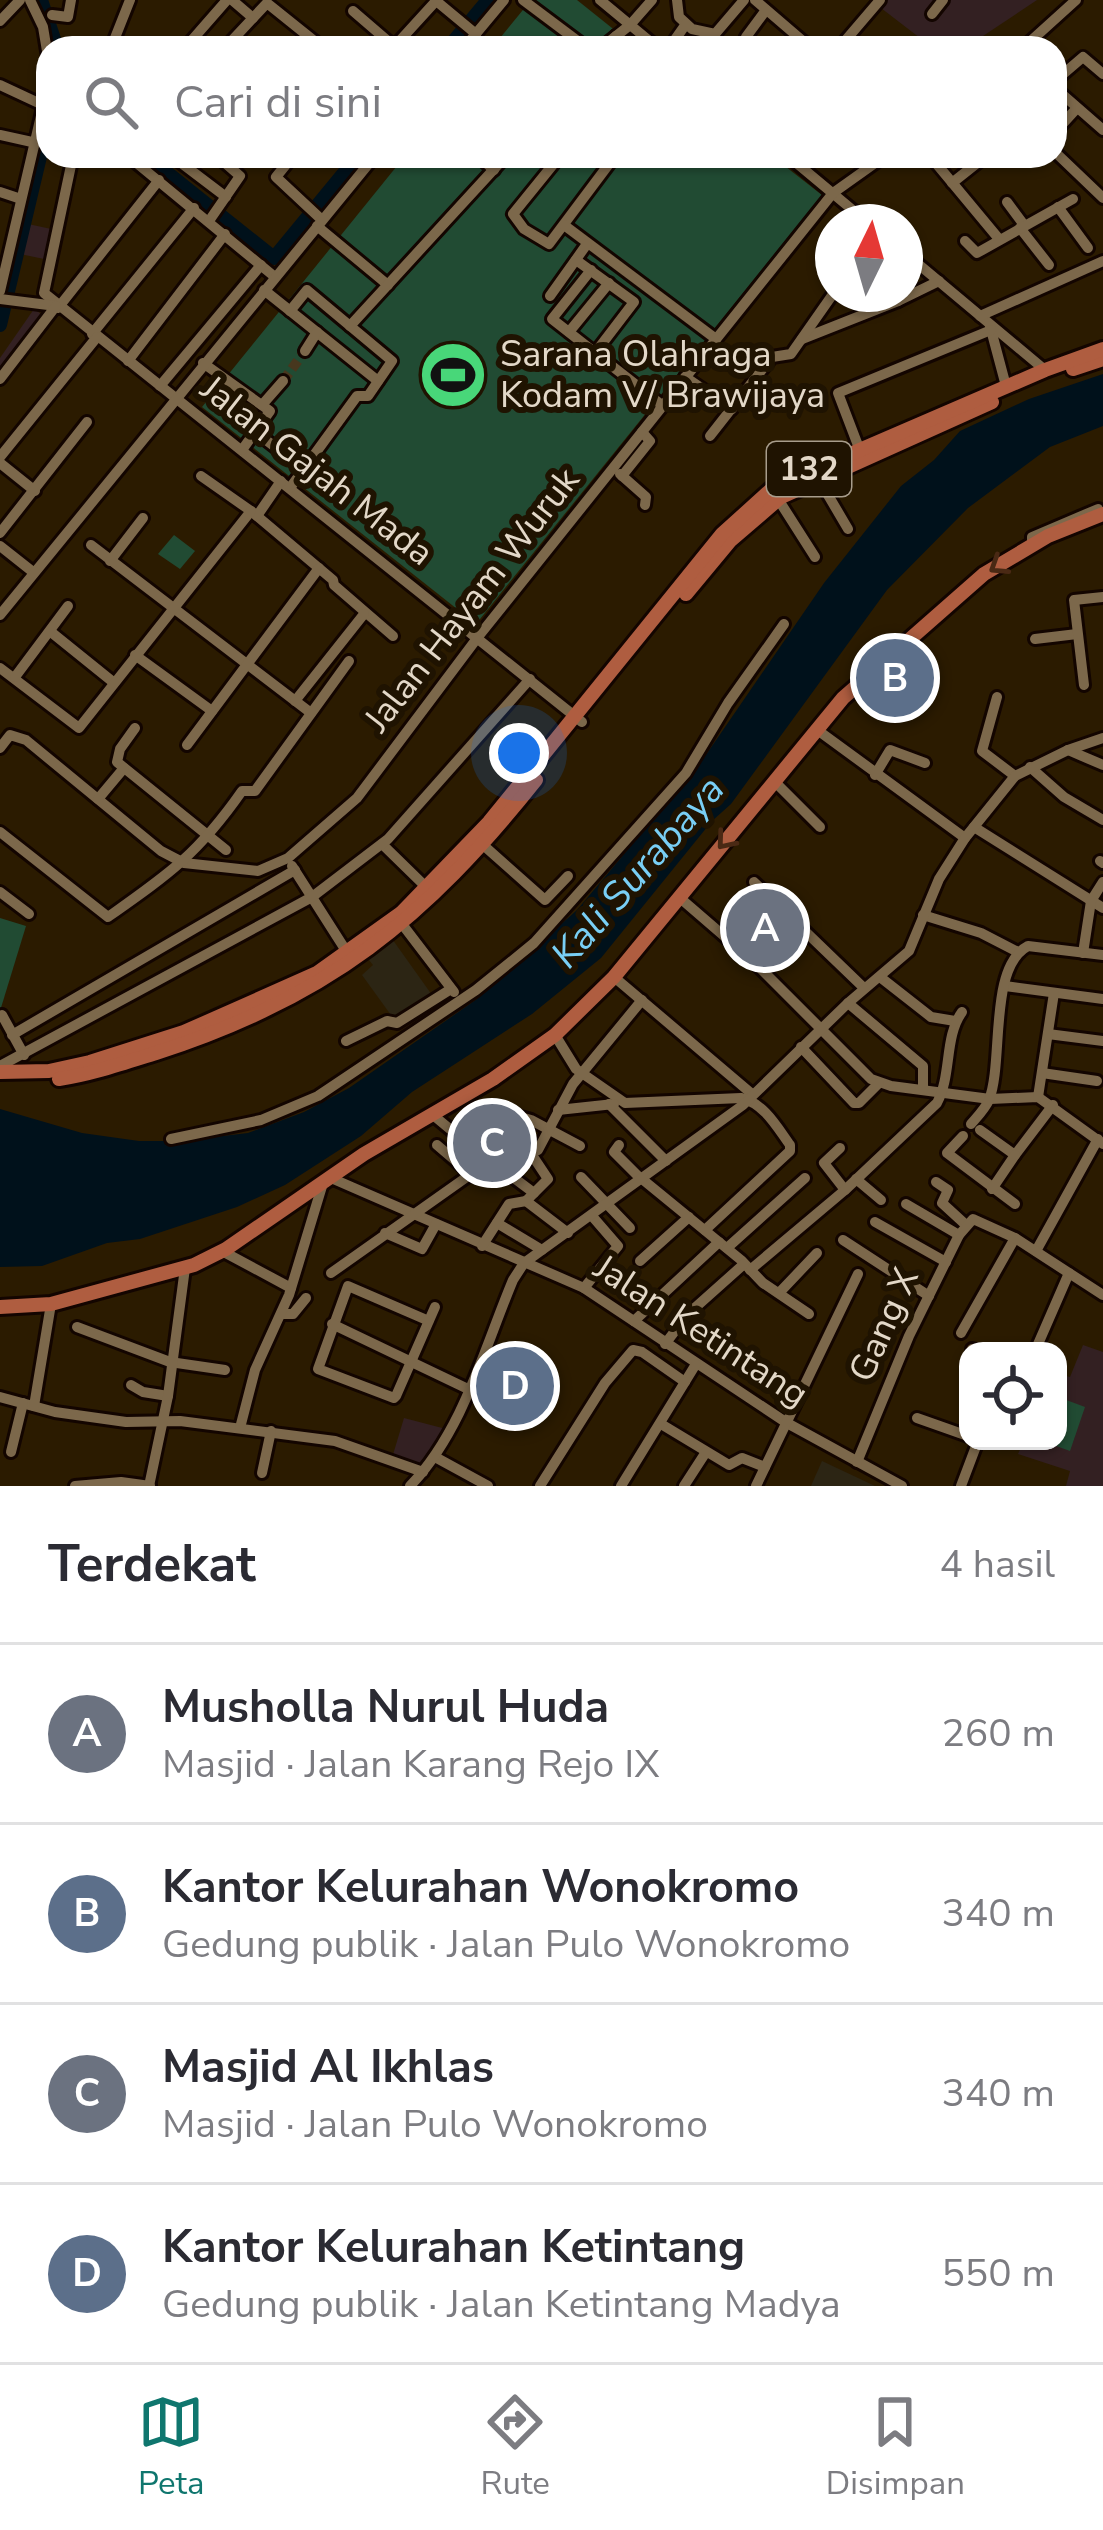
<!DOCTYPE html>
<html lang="id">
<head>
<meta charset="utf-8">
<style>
	body { margin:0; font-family:"Nunito Sans",sans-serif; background:#f2f2f3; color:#2b2b33 }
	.controls { position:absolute; right:36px; bottom:36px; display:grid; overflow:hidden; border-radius:24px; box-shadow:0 3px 9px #0004 }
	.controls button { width:108px; height:108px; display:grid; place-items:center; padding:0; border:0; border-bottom:3px solid #e1e1e2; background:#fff; color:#2b2b33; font:60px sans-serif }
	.compass { position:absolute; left:815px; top:204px; width:108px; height:108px; border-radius:50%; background:#fff; box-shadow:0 3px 9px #0004; rotate:5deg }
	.you { position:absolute; left:519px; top:753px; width:42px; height:42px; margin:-30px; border:9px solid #fff; border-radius:50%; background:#1a73e8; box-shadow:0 0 0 18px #1a73e833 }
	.badge { display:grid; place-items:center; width:78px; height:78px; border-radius:50%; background:#0f766e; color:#fff; font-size:39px; font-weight:700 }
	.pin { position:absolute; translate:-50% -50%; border:6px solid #fff; box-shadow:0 3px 12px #0006 }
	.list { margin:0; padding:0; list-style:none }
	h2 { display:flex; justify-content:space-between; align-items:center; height:156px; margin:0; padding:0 48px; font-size:51px }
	h2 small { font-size:39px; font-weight:400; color:#7c7c81 }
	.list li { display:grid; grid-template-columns:78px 1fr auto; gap:36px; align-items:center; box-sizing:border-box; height:180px; padding:0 48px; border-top:3px solid #e1e1e2 }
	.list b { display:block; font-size:45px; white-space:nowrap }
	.list p { margin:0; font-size:39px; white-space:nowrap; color:#7c7c81 }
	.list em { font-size:39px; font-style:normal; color:#7c7c81 }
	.icon { flex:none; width:66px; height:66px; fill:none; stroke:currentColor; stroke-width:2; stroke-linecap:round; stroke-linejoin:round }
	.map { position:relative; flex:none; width:1103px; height:1486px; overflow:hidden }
	.search { position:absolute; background:#fff; box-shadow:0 3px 9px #0004; left:36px; right:36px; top:36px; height:132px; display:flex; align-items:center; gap:30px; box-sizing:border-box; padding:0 42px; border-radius:36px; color:#7c7c81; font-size:45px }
	.sheet { height:876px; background:#fff }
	nav { display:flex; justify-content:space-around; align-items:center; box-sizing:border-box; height:168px; border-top:3px solid #e1e1e2; background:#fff; font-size:33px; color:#7c7c81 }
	nav a { display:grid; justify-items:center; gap:6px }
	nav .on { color:#0f766e }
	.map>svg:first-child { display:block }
</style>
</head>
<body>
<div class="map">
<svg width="1103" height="1486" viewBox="0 0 1103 1486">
	<rect width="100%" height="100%" fill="#2b1b00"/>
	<g fill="#2c2514">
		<path d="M390,936l42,59 -36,27 -34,-47 11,-10 -8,-10z"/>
		<path d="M822,1461l53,25h-64z"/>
	</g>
	<g fill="#332022">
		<path d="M887,0h150l-72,48h-32l-52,-40z"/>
		<path d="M28,224l28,6 -7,30 -29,-6z"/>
		<path d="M34,309l10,7 -44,57v-15z"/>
		<path d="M1083,1345l20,7v134h-37l4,-15 -52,-17 6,-13h34v-67l12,3z"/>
		<path d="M404,1418l42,11 -26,37 -28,-8z"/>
	</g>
	<g fill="#214b33">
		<path d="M531,0h46l60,48h-145z"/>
		<path d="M405,156h367l50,39 -346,429 -274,-217z"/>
		<path d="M174,535l21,16 -15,18 -22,-15z"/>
		<path d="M0,918l26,8 -26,85z"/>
		<path d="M1061,1398l24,9 -15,44 -25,-9 13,-1z"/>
	</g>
	<path fill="#00111b" d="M1103,374v52l-53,21 -82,61 -81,82 -156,214 -19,17 -111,137 -69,56 -120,78 -51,44 -76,49 -48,22 -97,32 -33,4 -65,23 -42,1v-158l82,24 57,8h42l67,-8 56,-21 45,-24 128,-89 100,-89 122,-145 125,-182 77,-97 33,-26 26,-29 69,-32z"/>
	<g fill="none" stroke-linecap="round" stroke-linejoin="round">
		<g stroke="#00111b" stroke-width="14">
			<path d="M41,0l16,48"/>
			<path d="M448,48l40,-48"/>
			<path d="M146,156l128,102 84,-102"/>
			<path d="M0,325l48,-202"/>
		</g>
		<path stroke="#47371e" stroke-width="10" stroke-dasharray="10 5" stroke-linecap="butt" d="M283,381l22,-30"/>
		<defs>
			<g id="minor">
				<path d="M30,0l13,27 5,30"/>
				<path d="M232,0l21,18"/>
				<path d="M435,0l41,34"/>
				<path d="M523,0l64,48"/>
				<path d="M600,0l58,48"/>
				<path d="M677,0l2,17 13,12 23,5 29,-34"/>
				<path d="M755,0l56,48"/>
				<path d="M353,11l43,37"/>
				<path d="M932,14l11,-14"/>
				<path d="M52,15l16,2 3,-17"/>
				<path d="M0,21l20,-21"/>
				<path d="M616,36l17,12"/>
				<path d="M394,47l42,-46"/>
				<path d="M111,48l19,-48"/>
				<path d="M185,48l42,-48"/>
				<path d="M225,48l42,-45 56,45"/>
				<path d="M464,48l40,-48"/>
				<path d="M601,48l29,-23 22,-25"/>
				<path d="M669,48l17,-24"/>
				<path d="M751,48l-5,-11 20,-27"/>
				<path d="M839,48l41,-48"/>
				<path d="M1023,48l53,-48"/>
				<path d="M1055,81l28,-24 20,17"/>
				<path d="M0,85l45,21"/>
				<path d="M1055,88l48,42"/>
				<path d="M1055,132l22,-24"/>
				<path d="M0,135l32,7"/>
				<path d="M1055,152l48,46"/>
				<path d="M73,156l-29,137 538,429"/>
				<path d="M128,156l147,121"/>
				<path d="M172,156l54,41"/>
				<path d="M293,156l-17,21 46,43"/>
				<path d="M478,156l16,14"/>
				<path d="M560,156l-47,58 11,15 25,15 66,-88"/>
				<path d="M788,156l79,66"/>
				<path d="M930,156l69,83"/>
				<path d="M952,183l34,-27"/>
				<path d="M0,192l21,7"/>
				<path d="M1007,202l17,23"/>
				<path d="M1058,207l30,41"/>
				<path d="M209,221l31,-45 -23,-20"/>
				<path d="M564,225l152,114"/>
				<path d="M317,226l71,59"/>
				<path d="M1020,228l29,37"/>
				<path d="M965,241l12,12 96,-54"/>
				<path d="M905,253l140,117"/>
				<path d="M576,260l58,42 -39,51"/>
				<path d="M591,270l-39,49 111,87"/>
				<path d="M264,290l114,91"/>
				<path d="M0,291l48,-205"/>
				<path d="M887,294l11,7 41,-20"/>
				<path d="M550,296l37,-52"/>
				<path d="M0,299l56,7"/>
				<path d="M58,308l101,-128"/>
				<path d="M290,311l17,-21 85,71 -24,35h-11l-67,92"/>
				<path d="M980,316l123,-55"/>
				<path d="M350,326l156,-170"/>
				<path d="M990,326l16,60"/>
				<path d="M569,332l40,-49"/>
				<path d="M92,334l102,-126"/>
				<path d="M802,339l96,-38"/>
				<path d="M305,351l12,-19"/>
				<path d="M128,361l97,-127"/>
				<path d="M203,363l67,48 -28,39"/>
				<path d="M685,377l47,32"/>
				<path d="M0,379l56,-73"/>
				<path d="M160,386l101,-121"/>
				<path d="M218,403l87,67"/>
				<path d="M262,405l21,-24"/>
				<path d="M710,436l62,-79 19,-3 42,-60"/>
				<path d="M859,448l-21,-55 153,-63"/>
				<path d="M0,457l97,-120"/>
				<path d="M0,463l35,28"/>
				<path d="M620,474l26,23 -1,8"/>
				<path d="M201,476l50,35 82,69 1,5 59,51"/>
				<path d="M622,476l28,-35 -8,-9"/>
				<path d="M818,478l30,51"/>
				<path d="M778,499l37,58"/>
				<path d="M257,516l24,-35"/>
				<path d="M0,533l87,-111"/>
				<path d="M91,545l220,168"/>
				<path d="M1032,545v-8l66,-28"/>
				<path d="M0,546l33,26"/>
				<path d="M110,561l33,-43"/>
				<path d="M0,615l375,-459"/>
				<path d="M51,632l62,50"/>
				<path d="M1035,639l42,-5"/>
				<path d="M135,655l77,56"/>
				<path d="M0,668l79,60 172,-217"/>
				<path d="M15,677l53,-71"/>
				<path d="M1084,685l-10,-85 29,-3"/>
				<path d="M997,697l-15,54 33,25"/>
				<path d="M295,701l69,-87"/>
				<path d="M135,728l-15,21 -3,13 109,88"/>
				<path d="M816,729l149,109"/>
				<path d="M187,745l132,-177"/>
				<path d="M0,748l10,-13 16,5 135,111 23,12 74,8 30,-13 69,-60 121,-161 355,-444 52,-37"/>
				<path d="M1068,750l35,15"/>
				<path d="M1030,767l34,30 39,23"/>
				<path d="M875,775l15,-25 35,13"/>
				<path d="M775,782l45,45"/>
				<path d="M98,799l26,-31"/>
				<path d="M974,827l129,81"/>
				<path d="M0,832l108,85c61,-43 90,-63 134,-126h13l94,-130"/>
				<path d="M382,844l44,43"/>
				<path d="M482,844l63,56 23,-24"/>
				<path d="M1100,861l3,2"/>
				<path d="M292,866l58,91"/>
				<path d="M754,882l110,106"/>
				<path d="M0,892l29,22"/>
				<path d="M680,898l73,63 118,118 20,7 99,13 48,-2 65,47"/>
				<path d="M923,915l58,18 37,19"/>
				<path d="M402,924l52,68"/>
				<path d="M1083,953l8,-52 12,-19"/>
				<path d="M753,961l38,-43"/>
				<path d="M614,977l138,117"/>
				<path d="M880,977l51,40 24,4"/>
				<path d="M1005,986l98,13"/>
				<path d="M848,1003l75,63v24"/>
				<path d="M2,1015l22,40"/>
				<path d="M1048,1034l55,7"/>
				<path d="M12,1035l283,-165"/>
				<path d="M555,1035l21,34 49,34 116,-5c23,5 36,29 49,47v6l-85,79"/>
				<path d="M346,1041l41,-20 10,2 54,-34"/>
				<path d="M801,1047l53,56h5l20,-20"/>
				<path d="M0,1066l312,-169 76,-58 142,-160"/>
				<path d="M1042,1073l55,8"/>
				<path d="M1038,1097l16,-104"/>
				<path d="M609,1104l57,57"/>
				<path d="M558,1110l56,-6"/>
				<path d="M510,1114l21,6 49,26"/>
				<path d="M433,1115l59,49"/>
				<path d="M971,1124c6,-7 14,-15 18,-24 15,-38 -1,-133 39,-154l75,9"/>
				<path d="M980,1130l35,25 38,-50"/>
				<path d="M963,1136l-16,17 68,51"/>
				<path d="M171,1139l90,-19 57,-24 158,-106 58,-47 152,-170 42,-70 56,-79"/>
				<path d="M437,1145l34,29"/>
				<path d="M619,1145l-5,7 27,27"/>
				<path d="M840,1148l-16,15 21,27"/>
				<path d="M532,1155l16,24 -22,22 42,32"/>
				<path d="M508,1160l6,18 20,15"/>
				<path d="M581,1177l49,51"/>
				<path d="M331,1178l253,110 203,135 115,63"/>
				<path d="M642,1179l99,81 22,23 46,31"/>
				<path d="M856,1179l25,21"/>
				<path d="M936,1182l12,8 -6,13 24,22"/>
				<path d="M992,1189l23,-34"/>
				<path d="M906,1204l53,31"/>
				<path d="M875,1222l71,40"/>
				<path d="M497,1223l45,27"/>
				<path d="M385,1233l37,16 14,-25"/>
				<path d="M843,1240l86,56"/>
				<path d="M482,1246l27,-42 17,-3"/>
				<path d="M727,1248l78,-70"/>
				<path d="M222,1251l69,37"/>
				<path d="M1036,1251l62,-112"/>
				<path d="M640,1261l49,-44"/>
				<path d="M750,1270l95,-80 92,-87c15,-28 7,-66 25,-91"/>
				<path d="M331,1273l140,-99 67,-24 35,-66 69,-84"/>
				<path d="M584,1288l34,-42 -26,-30"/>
				<path d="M779,1293l38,-40"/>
				<path d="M282,1314h11l13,-16"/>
				<path d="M429,1321l-81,-35 -30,83 76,29 2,-2 39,-89"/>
				<path d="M634,1321l85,-79"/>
				<path d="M332,1324l136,65"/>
				<path d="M77,1327l93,35 55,8"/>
				<path d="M961,1333l54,-95"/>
				<path d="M665,1344l23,-30 56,-50"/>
				<path d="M972,1349l7,2"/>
				<path d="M1035,1351l34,-78"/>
				<path d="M131,1385l12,7 25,4"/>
				<path d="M0,1397l55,15 71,10 54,-1 155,20 88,31"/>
				<path d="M34,1406l17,-102"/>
				<path d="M968,1406v13"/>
				<path d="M917,1418l51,18"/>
				<path d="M661,1424l68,41 13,-7 23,9"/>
				<path d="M240,1428l15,-58 34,-75 34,-112"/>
				<path d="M11,1452l12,-49"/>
				<path d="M435,1457l53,29"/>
				<path d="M857,1462l52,-126 50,-101 14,-16 42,19 88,57"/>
				<path d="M262,1473l9,-42"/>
				<path d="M75,1486l46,-4 29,4"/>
				<path d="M149,1486l19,-90 17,-128"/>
				<path d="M410,1486c53,-55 74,-137 103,-206l11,-17 219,-158 105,-102 61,-52 30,-72 26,-41 50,-62 53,-26 35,-12"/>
				<path d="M540,1486l65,-103 28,-33 9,2 43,30"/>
				<path d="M621,1486l75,-122"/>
				<path d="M684,1486l22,-34"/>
				<path d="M756,1486l102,-212"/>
				<path d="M961,1486l17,-45"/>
			</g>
			<g id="major">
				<path d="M1073,369l30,-10"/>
				<path d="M686,594l44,-53 51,-44 211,-95"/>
				<path d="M0,1072l49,-1 41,-9 94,-30 133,-59 84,-60 88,-91 233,-288 52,-47 271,-117 58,-21"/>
				<path d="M59,1079c33,-5 65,-16 97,-26 172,-55 269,-134 380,-273"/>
				<path d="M0,1307l51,-3 143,-39 32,-16 138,-95 129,-75 62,-44 59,-58 229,-279 141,-124 64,-38 55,-22"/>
			</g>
		</defs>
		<use href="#minor" stroke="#130500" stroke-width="16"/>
		<use href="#major" stroke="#130500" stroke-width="20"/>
		<use href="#minor" stroke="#7c684b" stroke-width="10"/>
		<use href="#major" stroke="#af5d40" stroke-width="14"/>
	</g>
	<defs><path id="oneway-chevron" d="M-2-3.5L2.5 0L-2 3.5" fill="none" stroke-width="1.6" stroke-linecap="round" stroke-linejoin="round" transform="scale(3)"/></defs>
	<g stroke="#4a2914">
		<use href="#oneway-chevron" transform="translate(998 566) rotate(147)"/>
		<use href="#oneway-chevron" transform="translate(725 841) rotate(130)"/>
	</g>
	<defs>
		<symbol id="stadium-disc" viewBox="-11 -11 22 22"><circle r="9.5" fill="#48d779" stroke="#1f1301"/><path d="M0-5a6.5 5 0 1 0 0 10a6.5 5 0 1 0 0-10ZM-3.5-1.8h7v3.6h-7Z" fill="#111"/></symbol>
	</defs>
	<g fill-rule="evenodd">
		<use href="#stadium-disc" x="415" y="337" width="76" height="76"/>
	</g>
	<g text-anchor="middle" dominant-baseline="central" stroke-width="12" stroke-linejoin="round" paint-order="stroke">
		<rect fill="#1f1301" stroke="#a89d8c" stroke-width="3" x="767" y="442" width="84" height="54" rx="9"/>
		<g font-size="33" font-weight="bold" fill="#e3d8c8">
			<text x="809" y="469">132</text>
		</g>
		<g font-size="36" fill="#e3d8c8" stroke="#1f1301" text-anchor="start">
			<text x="500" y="354">Sarana Olahraga<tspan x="500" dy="41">Kodam V/ Brawijaya</tspan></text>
		</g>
		<g font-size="36" fill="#e3d8c8" stroke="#1f1301">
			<text transform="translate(317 471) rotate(38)">Jalan Gajah Mada</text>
			<text transform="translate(472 600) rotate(-52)">Jalan Hayam Wuruk</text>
			<text transform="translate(884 1325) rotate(-66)">Gang X</text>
			<text transform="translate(701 1331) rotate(33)">Jalan Ketintang</text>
		</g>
		<g font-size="39" font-style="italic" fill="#79cff5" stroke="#1f1301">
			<text transform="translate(638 872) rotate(-49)">Kali Surabaya</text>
		</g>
	</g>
</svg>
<div class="controls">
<button><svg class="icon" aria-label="locate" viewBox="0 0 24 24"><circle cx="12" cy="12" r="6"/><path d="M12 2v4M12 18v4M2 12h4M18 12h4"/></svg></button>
</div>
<svg class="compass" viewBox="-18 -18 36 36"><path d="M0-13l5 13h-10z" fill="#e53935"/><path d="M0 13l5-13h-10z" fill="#7c7c81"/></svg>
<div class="you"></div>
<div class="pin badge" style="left:765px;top:928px;background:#6b7280">A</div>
<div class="pin badge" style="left:895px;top:678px;background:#5c6f8a">B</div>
<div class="pin badge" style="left:492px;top:1143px;background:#6b7280">C</div>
<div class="pin badge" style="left:515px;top:1386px;background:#5c6f8a">D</div>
<div class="search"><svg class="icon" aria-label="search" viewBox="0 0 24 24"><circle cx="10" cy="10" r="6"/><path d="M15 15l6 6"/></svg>Cari di sini</div>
</div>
<section class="sheet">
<h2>Terdekat<small>4 hasil</small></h2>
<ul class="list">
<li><span class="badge" style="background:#6b7280">A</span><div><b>Musholla Nurul Huda</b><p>Masjid · Jalan Karang Rejo IX</p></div><em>260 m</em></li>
<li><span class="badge" style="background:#5c6f8a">B</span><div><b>Kantor Kelurahan Wonokromo</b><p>Gedung publik · Jalan Pulo Wonokromo</p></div><em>340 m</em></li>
<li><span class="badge" style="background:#6b7280">C</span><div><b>Masjid Al Ikhlas</b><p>Masjid · Jalan Pulo Wonokromo</p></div><em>340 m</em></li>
<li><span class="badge" style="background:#5c6f8a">D</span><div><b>Kantor Kelurahan Ketintang</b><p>Gedung publik · Jalan Ketintang Madya</p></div><em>550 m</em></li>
</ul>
</section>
<nav>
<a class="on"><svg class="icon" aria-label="map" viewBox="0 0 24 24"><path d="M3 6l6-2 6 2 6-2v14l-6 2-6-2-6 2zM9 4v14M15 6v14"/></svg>Peta</a>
<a><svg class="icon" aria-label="directions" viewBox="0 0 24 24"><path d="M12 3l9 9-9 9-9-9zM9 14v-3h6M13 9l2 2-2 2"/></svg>Rute</a>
<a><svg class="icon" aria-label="saved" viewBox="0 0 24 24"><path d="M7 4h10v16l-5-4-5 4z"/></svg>Disimpan</a>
</nav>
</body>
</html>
